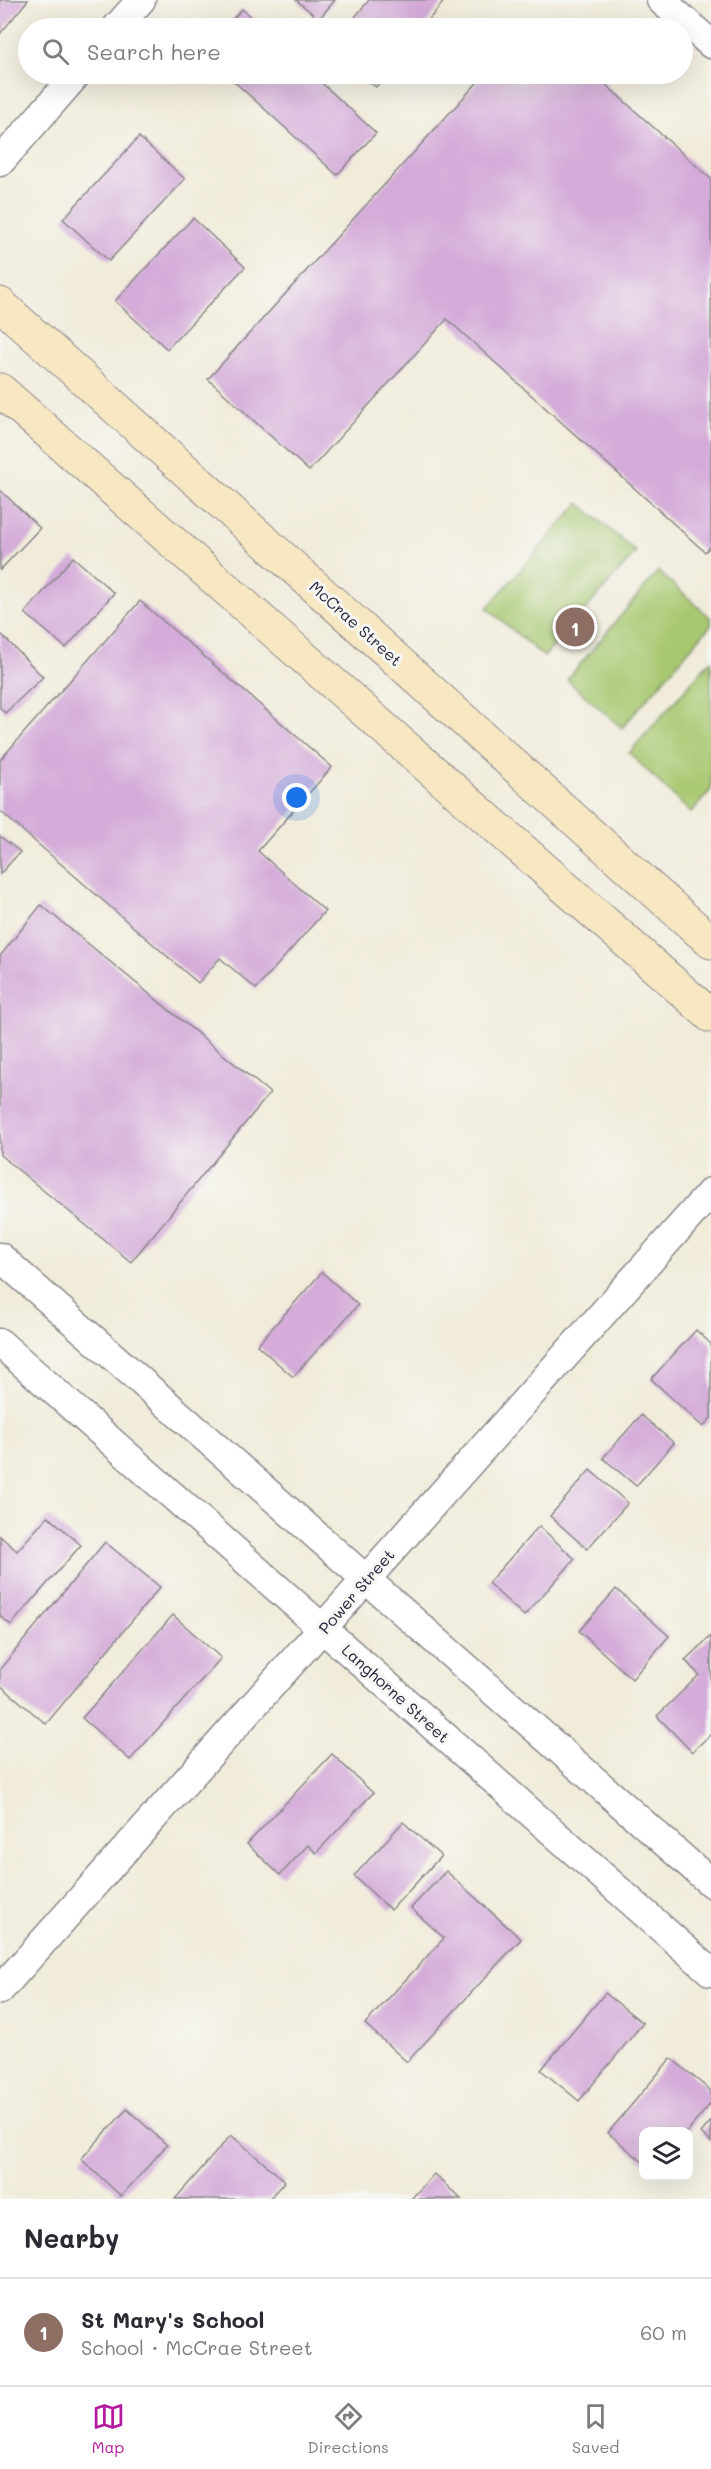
<!DOCTYPE html>
<html lang="en">
<head>
<meta charset="utf-8">
<style>
	body { margin:0; font-family:Mali,sans-serif; background:#f2f2f3; color:#2b2b33 }
	.controls { position:absolute; right:18px; bottom:18px; display:grid; overflow:hidden; border-radius:12px; box-shadow:0 6px 24px #0002 }
	.controls button { width:54px; height:54px; display:grid; place-items:center; padding:0; border:0; border-bottom:2px solid #e1e1e2; background:#fff; color:#2b2b33; font:30px sans-serif }
	.you { position:absolute; left:297px; top:798px; width:21px; height:21px; margin:-15px; border:4px solid #fff; border-radius:50%; background:#1a73e8; box-shadow:0 0 0 9px #1a73e833 }
	.badge { display:grid; place-items:center; width:39px; height:39px; border-radius:50%; background:#b5179e; color:#fff; font-size:20px; font-weight:700 }
	.pin { position:absolute; translate:-50% -50%; border:3px solid #fff; box-shadow:0 2px 6px #0006 }
	.list { margin:0; padding:0; list-style:none }
	h2 { display:flex; justify-content:space-between; align-items:center; height:78px; margin:0; padding:0 24px; font-size:26px }
	h2 small { font-size:20px; font-weight:400; color:#7c7c81 }
	.list li { display:grid; grid-template-columns:39px 1fr auto; gap:18px; align-items:center; box-sizing:border-box; height:108px; padding:0 24px; border-top:2px solid #e1e1e2 }
	.list b { display:block; font-size:22px; white-space:nowrap }
	.list p { margin:0; font-size:20px; white-space:nowrap; color:#7c7c81 }
	.list em { font-size:20px; font-style:normal; color:#7c7c81 }
	.icon { flex:none; width:33px; height:33px; fill:none; stroke:currentColor; stroke-width:2; stroke-linecap:round; stroke-linejoin:round }
	.map { position:relative; flex:none; width:711px; height:2199px; overflow:hidden }
	.search { position:absolute; background:#fff; box-shadow:0 6px 24px #0002; left:18px; right:18px; top:18px; height:66px; display:flex; align-items:center; gap:15px; box-sizing:border-box; padding:0 21px; border-radius:33px; color:#7c7c81; font-size:22px }
	.sheet { height:186px; background:#fff }
	nav { display:flex; justify-content:space-around; align-items:center; box-sizing:border-box; height:84px; border-top:2px solid #e1e1e2; background:#fff; font-size:16px; color:#7c7c81 }
	nav a { display:grid; justify-items:center; gap:3px }
	nav .on { color:#b5179e }
	.map>svg:first-child { display:block }
</style>
</head>
<body>
<div class="map">
<svg width="711" height="2199" viewBox="0 0 711 2199">
	<rect width="100%" height="100%" fill="#f6f6f2"/>
	<filter id="ink" filterUnits="userSpaceOnUse"><feTurbulence type="fractalNoise" baseFrequency=".0167" numOctaves="2"/><feDisplacementMap in="SourceGraphic" scale="12" xChannelSelector="R" yChannelSelector="G"/><feConvolveMatrix kernelMatrix="1 2 1 2 8 2 1 2 1" color-interpolation-filters="sRGB"/></filter>
	<filter id="wash" filterUnits="userSpaceOnUse"><feTurbulence type="fractalNoise" baseFrequency=".008" numOctaves="4" result="noise"/><feDisplacementMap in="SourceGraphic" scale="24" xChannelSelector="R" yChannelSelector="G"/><feGaussianBlur stdDeviation="1.35" result="paint"/><feColorMatrix in="noise" values="0 0 0 0 0 0 0 0 0 0 0 0 0 0 0 0 0 1.4 0 .05"/><feComposite in="paint" operator="in"/></filter>
	<g filter="url(#wash)">
		<rect width="100%" height="100%" fill="#f1ecda"/>
		<g fill="#a8c870" stroke="#657556" stroke-width="1.5">
			<path d="M579,503l57,49 -92,105 -57,-49z"/>
			<path d="M658,571l53,47v7l-89,103 -55,-48z"/>
			<path d="M711,660v130l-20,23 -62,-60z"/>
		</g>
		<g id="blocks">
			<g fill="#d4abd9">
				<path d="M0,0h28l-28,34z"/>
				<path d="M296,0h39l-16,19z"/>
				<path d="M369,0h76l-23,28h-76z"/>
				<path d="M242,9l21,19h-39z"/>
				<path d="M226,74h86l64,59 -39,42z"/>
				<path d="M359,74h27l-10,13z"/>
				<path d="M485,74h109l117,105v367l-6,6 -258,-233 -138,152 -101,-92z"/>
				<path d="M139,137l46,42 -76,82 -46,-42z"/>
				<path d="M193,218l52,49 -78,82 -52,-48z"/>
				<path d="M0,490l40,38 -40,42z"/>
				<path d="M73,557l41,36 -48,55 -41,-35z"/>
				<path d="M140,601l192,166 -74,84 67,60 -69,78 -36,-31 -22,25 -198,-172v-51z"/>
				<path d="M0,633l43,44 -38,36 -5,-5z"/>
				<path d="M0,836l20,16 -20,22z"/>
				<path d="M41,905l229,188 -139,169 -131,-107v-199z"/>
				<path d="M322,1272l36,33 -65,72 -36,-32z"/>
				<path d="M696,1330l15,14v74l-8,9 -52,-48z"/>
				<path d="M641,1415l33,28 -38,43 -33,-28z"/>
				<path d="M590,1470l38,33 -41,46 -37,-33z"/>
				<path d="M48,1516l33,29 -70,80 -11,-9v-80l17,15z"/>
				<path d="M539,1526l36,33 -51,57 -36,-33z"/>
				<path d="M105,1542l55,45 -114,137 -46,-39v-16z"/>
				<path d="M616,1589l53,47 -37,43 -53,-48z"/>
				<path d="M173,1615l48,43 -91,102 -48,-42z"/>
				<path d="M711,1636v98l-19,18 -35,-36 42,-41 -14,-15z"/>
				<path d="M332,1754l41,39 -57,60 -8,-8 -28,30 -33,-31z"/>
				<path d="M403,1822l38,34 -50,54 -37,-34z"/>
				<path d="M446,1871l75,68 -114,123 -42,-38 79,-86 -33,-30z"/>
				<path d="M605,1993l38,30 -64,78 -38,-31z"/>
				<path d="M671,2058l40,33v12l-24,29h-43v31l-36,-30z"/>
				<path d="M127,2109l40,36 -46,51 -40,-37z"/>
				<path d="M711,2121v21l-10,-9z"/>
				<path d="M231,2135l54,46 -16,18h-94z"/>
				<path d="M434,2174l27,25h-50z"/>
			</g>
		</g>
	</g>
	<g filter="url(#ink)">
		<use href="#blocks" fill-opacity="0" stroke="#8a878a" stroke-width="1.5"/>
		<g fill="none" stroke-linecap="round" stroke-linejoin="round">
			<defs>
				<g id="street">
					<path d="M661,0l50,44"/>
					<path d="M116,28l25,-28"/>
					<path d="M0,162l77,-88"/>
					<path d="M0,1257l711,626"/>
					<path d="M0,1343l711,629"/>
					<path d="M0,1990l711,-798"/>
				</g>
				<g id="secondary">
					<path d="M0,304l711,638"/>
					<path d="M0,390l711,626"/>
				</g>
			</defs>
			<use href="#street" stroke="#8a878a" stroke-width="31"/>
			<use href="#secondary" stroke="#8a878a" stroke-width="35"/>
			<use href="#street" stroke="#fff" stroke-width="28"/>
			<use href="#secondary" stroke="#f7e8c3" stroke-width="33"/>
		</g>
	</g>
	<g text-anchor="middle" dominant-baseline="central" stroke-width="6" stroke-linejoin="round" paint-order="stroke">
		<g font-size="16" fill="#22223b" stroke="#f6f6f2">
			<text transform="translate(356 623) rotate(42)">McCrae Street</text>
			<text transform="translate(356 1591) rotate(-49)">Power Street</text>
			<text transform="translate(396 1693) rotate(42)">Langhorne Street</text>
		</g>
	</g>
</svg>
<div class="controls">
<button><svg class="icon" aria-label="layers" viewBox="0 0 24 24"><path d="M12 4l9 5-9 5-9-5zM3 14l9 5 9-5"/></svg></button>
</div>
<div class="you"></div>
<div class="pin badge" style="left:575px;top:627px;background:#8d6e63">1</div>
<div class="search"><svg class="icon" aria-label="search" viewBox="0 0 24 24"><circle cx="10" cy="10" r="6"/><path d="M15 15l6 6"/></svg>Search here</div>
</div>
<section class="sheet">
<h2>Nearby<small></small></h2>
<ul class="list">
<li><span class="badge" style="background:#8d6e63">1</span><div><b>St Mary's School</b><p>School · McCrae Street</p></div><em>60 m</em></li>
</ul>
</section>
<nav>
<a class="on"><svg class="icon" aria-label="map" viewBox="0 0 24 24"><path d="M3 6l6-2 6 2 6-2v14l-6 2-6-2-6 2zM9 4v14M15 6v14"/></svg>Map</a>
<a><svg class="icon" aria-label="directions" viewBox="0 0 24 24"><path d="M12 3l9 9-9 9-9-9zM9 14v-3h6M13 9l2 2-2 2"/></svg>Directions</a>
<a><svg class="icon" aria-label="saved" viewBox="0 0 24 24"><path d="M7 4h10v16l-5-4-5 4z"/></svg>Saved</a>
</nav>
</body>
</html>
